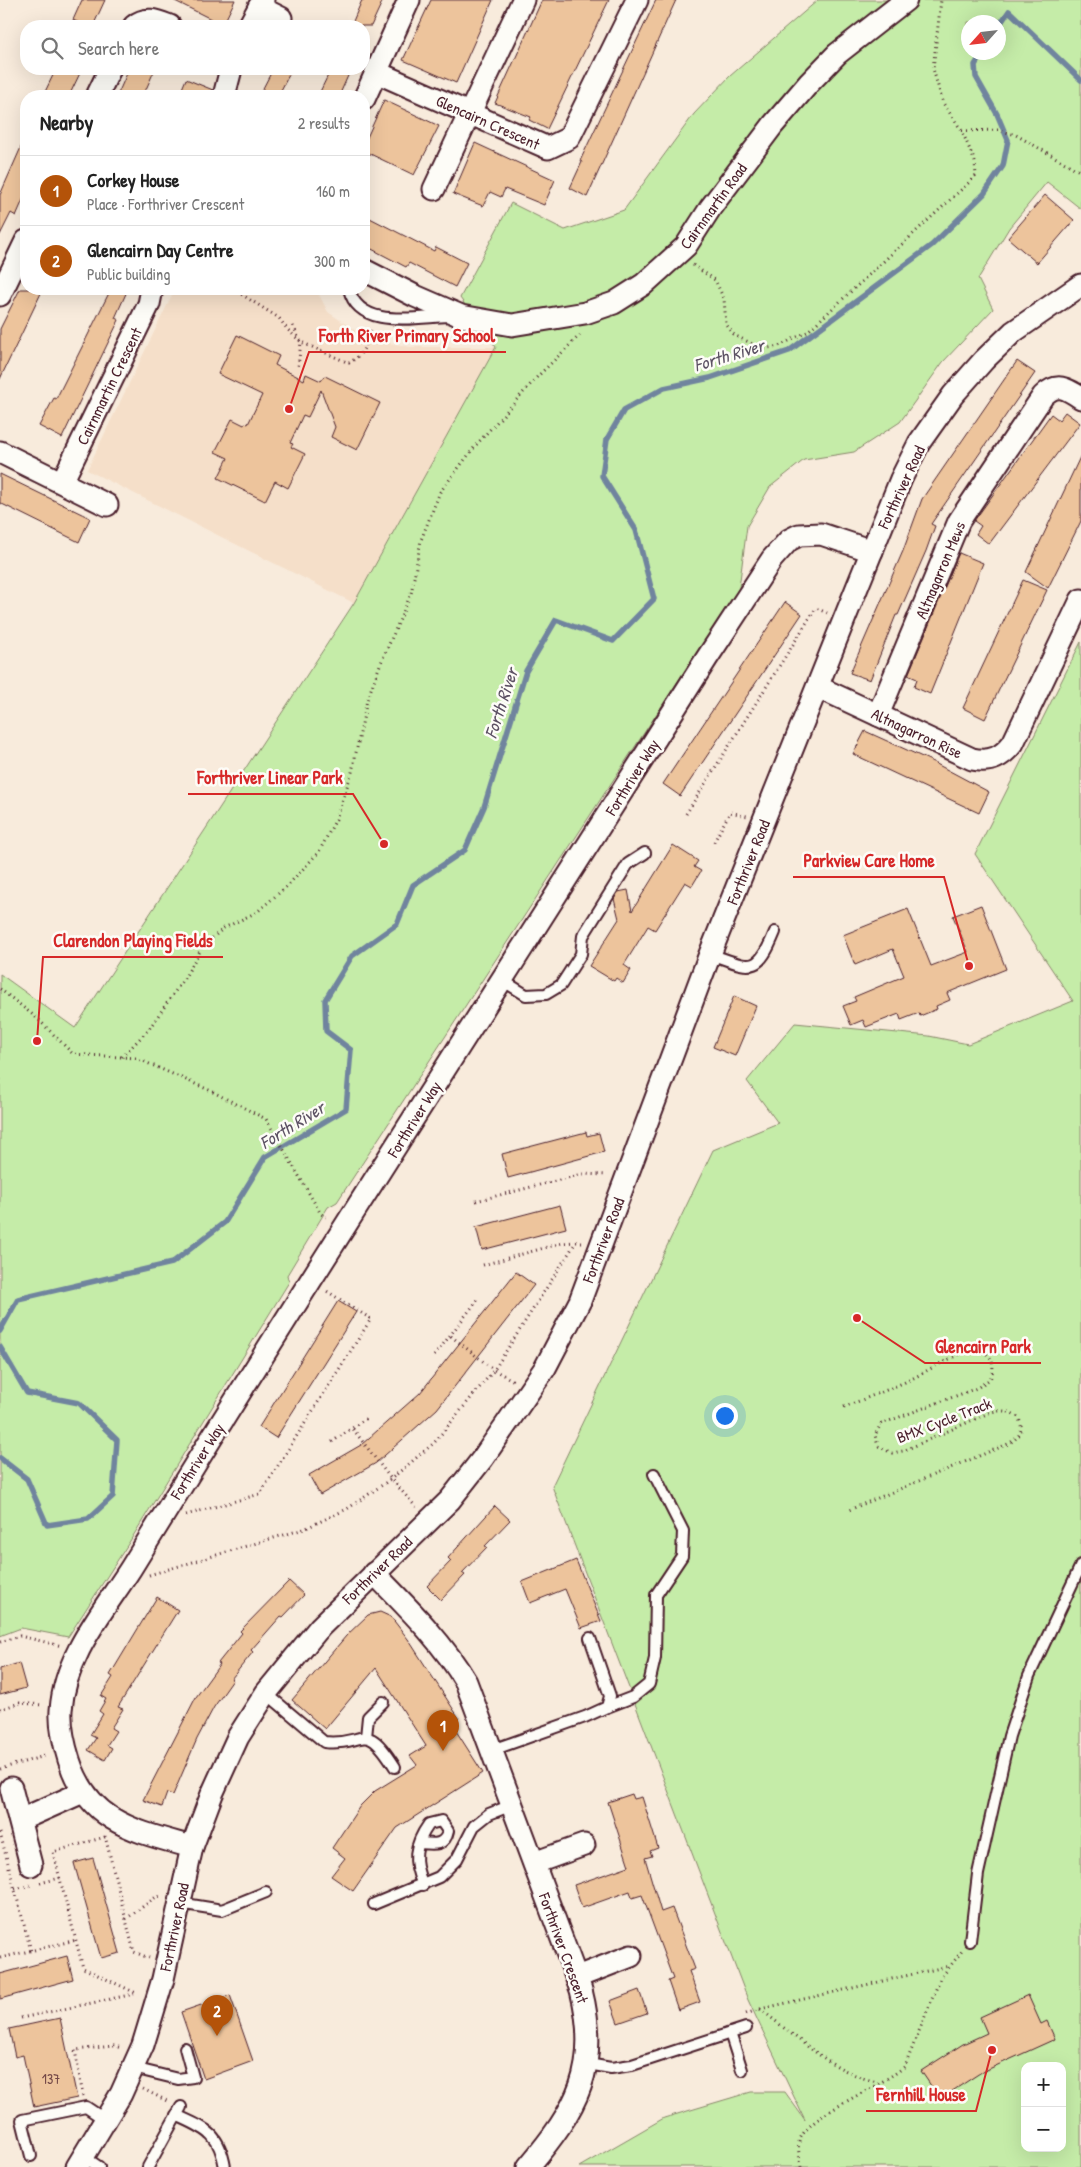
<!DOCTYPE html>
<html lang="en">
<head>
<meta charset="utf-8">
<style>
	body { margin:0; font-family:"Patrick Hand",sans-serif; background:#f2f2f2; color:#222 }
	.controls { position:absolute; right:15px; bottom:15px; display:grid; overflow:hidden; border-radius:10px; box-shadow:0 5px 20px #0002 }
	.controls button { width:45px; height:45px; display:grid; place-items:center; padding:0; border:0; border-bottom:1px solid #e0e0e0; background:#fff; color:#222; font:25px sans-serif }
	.compass { position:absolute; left:961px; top:15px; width:45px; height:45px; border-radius:50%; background:#fff; box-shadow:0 5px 20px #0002; rotate:243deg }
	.you { position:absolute; left:724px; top:1415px; width:18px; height:18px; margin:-12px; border:4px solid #fff; border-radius:50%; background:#1a73e8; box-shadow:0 0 0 8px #1a73e833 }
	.badge { display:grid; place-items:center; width:32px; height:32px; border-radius:50%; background:#b45309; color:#fff; font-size:16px; font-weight:700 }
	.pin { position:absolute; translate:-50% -41px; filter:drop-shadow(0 1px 2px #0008) }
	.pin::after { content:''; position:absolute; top:26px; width:18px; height:15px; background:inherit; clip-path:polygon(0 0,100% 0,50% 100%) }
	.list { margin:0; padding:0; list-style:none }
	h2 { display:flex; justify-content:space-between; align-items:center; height:65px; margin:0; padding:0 20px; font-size:21px }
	h2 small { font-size:16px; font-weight:400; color:#767676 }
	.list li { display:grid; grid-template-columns:32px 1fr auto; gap:15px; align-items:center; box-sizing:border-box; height:70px; padding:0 20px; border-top:1px solid #e0e0e0 }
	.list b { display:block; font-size:19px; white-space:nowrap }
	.list p { margin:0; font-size:16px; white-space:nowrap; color:#767676 }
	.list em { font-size:16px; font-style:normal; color:#767676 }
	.icon { flex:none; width:28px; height:28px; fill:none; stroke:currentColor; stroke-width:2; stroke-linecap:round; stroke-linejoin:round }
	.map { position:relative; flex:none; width:1081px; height:2167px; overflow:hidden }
	.search { position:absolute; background:#fff; box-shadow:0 5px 20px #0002; left:20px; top:20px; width:350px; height:55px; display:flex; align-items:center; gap:12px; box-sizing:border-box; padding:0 18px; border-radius:20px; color:#767676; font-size:19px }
	.panel { position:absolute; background:#fff; box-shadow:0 5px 20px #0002; left:20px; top:90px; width:350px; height:205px; border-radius:20px }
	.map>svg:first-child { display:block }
</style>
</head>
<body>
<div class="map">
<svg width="1081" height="2167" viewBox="0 0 1081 2167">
	<rect width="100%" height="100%" fill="#f8ebdc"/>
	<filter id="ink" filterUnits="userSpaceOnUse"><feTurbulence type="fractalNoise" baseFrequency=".02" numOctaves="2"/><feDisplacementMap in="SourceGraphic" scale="10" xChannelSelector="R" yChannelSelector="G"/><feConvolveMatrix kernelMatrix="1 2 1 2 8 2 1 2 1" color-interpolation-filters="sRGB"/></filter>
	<g filter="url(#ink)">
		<path fill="#f5dfc9" d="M175,289h141l12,23 40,27 43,8h86l-143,256 -267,-133z"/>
		<g fill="#c5eca8" stroke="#88866a" fill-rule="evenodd">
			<path d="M818,0h263v209l-34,-27 -38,46 -31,51 15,30 -50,53 -43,60 -46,30 -50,8 -34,27 -23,39 -8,62 -402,614 -9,5 -41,68 2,7 -159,259 -62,96 -47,-9 -21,8v-662l75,54 279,-425 142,-256 -36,-49 51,-95 54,27 59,-20 70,-96 36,-38zM968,22h30v30h-30z"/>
			<path d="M1081,642v1525h-502l85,-49 87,-26h34l20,28 -57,-120 -196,-514 161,-336 65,-27 -31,-42 48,-58 134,13 39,8 105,-43 -98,-147zM1025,2066h37v82h-37z"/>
		</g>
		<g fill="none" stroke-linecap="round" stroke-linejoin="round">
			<g stroke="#70849e" stroke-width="5.5">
				<path d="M998,27l11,-16 72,69"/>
				<path d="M0,1331l18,-32 154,-36 53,-41 40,-65 81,-48 5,-59 -25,-19 -1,-31 27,-44 45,-32 16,-39 52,-35 19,-43 42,-136 30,-51 57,21 41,-42 -18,-69 -34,-54 5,-37 17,-29 40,-22 46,-10 79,-27 143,-106 52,-51 19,-28 5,-26 -11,-26 -21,-37 -1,-12 8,-13"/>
				<path d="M0,1347l27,46 52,10 38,37 -4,56 -25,23 -41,6 -20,-46 -27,-21"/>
			</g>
		</g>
		<g fill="#edc49c" stroke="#4a1f2b">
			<path d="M82,0h23l-12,26h-7l-13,-6z"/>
			<path d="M173,0h62l-12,25z"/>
			<path d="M362,0h21l-12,26h-20z"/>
			<path d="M431,0h62l-37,83 -53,-23z"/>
			<path d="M542,0h67l-62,129 -18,-9 2,-3 -36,-14z"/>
			<path d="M656,0h20l-89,197 -17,-9 12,-26 -2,-1z"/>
			<path d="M56,69h26l-13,27h-26z"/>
			<path d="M129,69h26l-12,27h-26z"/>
			<path d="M273,69h19l-14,27h-19z"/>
			<path d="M331,69h20l-12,27h-21z"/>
			<path d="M186,79l27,11 -1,6h-33z"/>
			<path d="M384,100l55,26 -25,49 -50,-24v-7z"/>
			<path d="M26,136v57l-10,23 -5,-3 -11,22v-40z"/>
			<path d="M475,143l80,37 -11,25 -39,-16 -4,8 -11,-5 -7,14 -30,-12z"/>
			<path d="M1045,195l29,25 -37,43 -29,-25z"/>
			<path d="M364,215l70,36 2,-4 31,16 -12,24 -46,-24 -3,4 -42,-22z"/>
			<path d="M20,289h23l-43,90v-50z"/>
			<path d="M111,289h17l-13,29 4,2 -57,118 -23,-12 15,-28 2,1z"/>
			<path d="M237,335l42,21 -4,9 29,15 2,-6 15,7 4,-5 55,27 -23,47 -26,-13 4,-10 -14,-37 -13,27 -5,-2 -13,28 3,1 -2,3 14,7 -17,34 -13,-7 -10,20 -47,-23 10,-20 -13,-6 17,-33 12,6 1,-2 3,1 14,-29 -44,-21z"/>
			<path d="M1017,361l18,12 -104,151 4,2 -9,25 -28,64h-2l-26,65 -20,-7 53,-122 19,-52z"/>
			<path d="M1065,412l15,11 -91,121 -13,-10 5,-8 -7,-5 77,-107 8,6z"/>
			<path d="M1081,455v66l-33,67 -22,-16z"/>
			<path d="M0,474l90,44 -11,24 -79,-39z"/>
			<path d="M959,553l24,10 -53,131 -16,-7 3,-8 -9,-4z"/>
			<path d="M1023,580l24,10 -62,129 -22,-11z"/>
			<path d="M785,602l17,12 -122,182 -17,-12z"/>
			<path d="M865,731l64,29 60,32 -10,21 -126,-59z"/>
			<path d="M673,845l25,16 -4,6 7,4 -9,15 -7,-4 -30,48 -7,-4 -24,39 7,5 -8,13 -7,-5 -2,3 -25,-15 30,-47 -5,-20 4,-7 10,-2 4,21z"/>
			<path d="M981,905l25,64 -59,24 3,7 -14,6 1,3 -17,7 -1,-3 -18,7 -2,-6 -33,13 -3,-7 -12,5 -8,-19 13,-5 -2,-4 50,-21 -11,-27 -38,16 -12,-30 65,-26 23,57 37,-14 -15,-36z"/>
			<path d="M734,996l22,10 -21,50 -22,-9z"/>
			<path d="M586,1132l1,4 12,-3 5,19 -96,26 -6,-24z"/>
			<path d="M560,1205l6,23 -84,22 -6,-23z"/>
			<path d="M516,1272l18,13 -97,124 -61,54 -56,32 -11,-20 52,-30 59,-52z"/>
			<path d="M338,1301l18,11 -80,126 -17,-11z"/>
			<path d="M495,1506l15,14 -25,26 2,1 -25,26 3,2 -24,25 -14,-14 24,-25 -3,-3z"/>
			<path d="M576,1560l25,61 -20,7 -16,-39 -35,14 -8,-21z"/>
			<path d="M289,1581l15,14 -21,22 -2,-1 -30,34 2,2 -22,27 2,1 -19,27 -17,32 -24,56 -6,-2 -5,14 -19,-7 53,-103 24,-33 -2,-1 24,-30 -2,-2z"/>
			<path d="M157,1597l21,13 -60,97 5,2 -12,19 5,3 -9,14 5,3 -7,12 -17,-10 8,-12 -6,-3 13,-21 -4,-3 7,-12 -5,-3 12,-19 -3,-2z"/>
			<path d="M380,1612l11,5 17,22 51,79 -8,5 32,50 -86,55 -44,63 -22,-15 14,-18 -13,-10 28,-42 15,-15 42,-26 -7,-9 16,-10 -50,-78 -51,61 -33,-29 54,-64 22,-21z"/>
			<path d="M19,1663l7,25 -26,7v-26z"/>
			<path d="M632,1794l2,5 8,-2 16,51 -8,3 2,5 -7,2 16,54 11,-4 23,61 -6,2 11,31 -22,8 -10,-29 5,-2 -31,-84 -10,3 -2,-7 -48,17 -8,-23 55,-19 -21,-64z"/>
			<path d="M93,1858l27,95 -19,5 -27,-95z"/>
			<path d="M67,1956l6,23 -73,20v-25z"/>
			<path d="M639,1990l8,23 -29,10 -8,-22z"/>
			<path d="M230,1995l23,66 -49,18 -23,-67z"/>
			<path d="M1028,1995l13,29 6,-3 8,18 -75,34 -40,26 -19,-28 42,-27 24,-11 -7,-16z"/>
			<path d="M60,2018l17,80 -43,9 -11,-52 -8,2 -6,-28z"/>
		</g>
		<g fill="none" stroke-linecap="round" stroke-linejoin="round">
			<defs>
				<g id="service">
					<path d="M349,289c10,41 67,28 99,27"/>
					<path d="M710,954c41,14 47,22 65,-22"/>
					<path d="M502,980l24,15 20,-1 15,-9 20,-31 2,-18 45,-72 17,-11"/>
					<path d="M266,1693l58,49c41,5 40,-25 71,25"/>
					<path d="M607,1707l26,-10 16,-13 6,-26 1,-63 26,-39 1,-25 -29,-57"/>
					<path d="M366,1737l2,-20 15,-15"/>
					<path d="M492,1750l93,-33 22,-10 3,-11 -20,-58"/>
					<path d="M419,1843c13,1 26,4 29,-12l-7,-10 -12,3c-15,21 -17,37 -6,61"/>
					<path d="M179,1903l43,7 44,-18"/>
					<path d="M374,1904l65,-27 18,-18 17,-33 15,-12 23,-9"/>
					<path d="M970,1941l8,-67 31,-138 20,-60 52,-111"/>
					<path d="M730,2033l12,37"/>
					<path d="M588,2064l23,4 21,-3 114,-37"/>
					<path d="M133,2068l45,11 15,-2 -8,-29"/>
					<path d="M176,2115c30,14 43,17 49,52"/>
					<path d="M31,2156l-9,-36 64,-13 21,14"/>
					<path d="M84,2157l15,10"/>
					<path d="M148,2167l33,-60"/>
				</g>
				<g id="minor">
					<path d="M259,7l22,11"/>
					<path d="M134,26c12,-10 23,-5 36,0"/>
					<path d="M249,26l14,-26"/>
					<path d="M376,72l172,76 21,-10 68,-138"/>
					<path d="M97,96l13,-27"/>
					<path d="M224,96l7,-27"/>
					<path d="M364,99l45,-99"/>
					<path d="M434,189l89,-189"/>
					<path d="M364,270l51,26 46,20 51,9 73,-12 29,-10 30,-19 42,-38 25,-39 62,-82 36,-42 28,-29 69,-54"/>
					<path d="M0,295l26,-54"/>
					<path d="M0,452l107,53"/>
					<path d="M62,482l87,-178 3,-15"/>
					<path d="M818,687l154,72c19,4 30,-2 41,-16l68,-143"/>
					<path d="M878,715l81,-194 84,-125c14,-14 23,-8 38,2"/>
					<path d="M374,1573c33,34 68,68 92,109l115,308c20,78 -4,119 -53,177"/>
					<path d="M11,1788l20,77"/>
					<path d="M20,1820l63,-28"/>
					<path d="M192,1847c-57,-16 -103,-24 -123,-87 -5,-16 -9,-33 -8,-50 4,-55 42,-98 70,-142 22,-35 43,-70 65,-105 168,-270 341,-537 511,-805l65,-99 17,-19 10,-5 22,-1 51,17"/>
					<path d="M534,1863l50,-18"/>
					<path d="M577,1977l54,-21"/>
					<path d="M77,2167l44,-73 22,-49 20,-66 29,-132 20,-53 26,-57 28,-44 54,-66 130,-127 33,-42 62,-90 35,-67 130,-347 146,-364 45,-111 18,-36 34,-48 31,-35 29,-28 68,-47"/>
				</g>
			</defs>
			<use href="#service" stroke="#4a1f2b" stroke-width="14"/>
			<use href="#minor" stroke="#4a1f2b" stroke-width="25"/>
			<g stroke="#4a1f2b" stroke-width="3" stroke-dasharray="1 4" stroke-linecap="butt">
				<path d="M962,131l37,-1 17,5 65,37"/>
				<path d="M693,265l22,15 9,19 2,25 8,11 29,14 16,-3 28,-14 169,-156 -1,-14 -13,-31 -19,-28 -10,-34 8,-69"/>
				<path d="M233,289l46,29 8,11 14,13 -3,25"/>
				<path d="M293,326l8,16 48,21c15,-9 18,-19 22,-35"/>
				<path d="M686,814l130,-206 11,5"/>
				<path d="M714,842l16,-30 17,4"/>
				<path d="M0,989l38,30 35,35 63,4 73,32 57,29 55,95 5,3"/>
				<path d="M122,1057l27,-28 36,-52 18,-31 21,-18 33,-16 29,-25 33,-35 17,-33 16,-47 15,-72 13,-35 31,-71 10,-54 19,-48 37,-48 61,-68 44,-43"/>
				<path d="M476,1201l107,-27 24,1"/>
				<path d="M483,1265l79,-22 13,-1"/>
				<path d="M451,1336l43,34 20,11"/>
				<path d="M434,1356l46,-59"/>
				<path d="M844,1407c20,-8 41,-16 61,-25 19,-8 51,-31 71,-31 17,0 20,16 14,28l-13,9 -96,36 -6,11 3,11 14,7 11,-2 88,-39c11,-2 18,-2 27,5 7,13 2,20 -10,27l-159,66"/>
				<path d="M353,1429l38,50 25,28"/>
				<path d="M332,1442l36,-25"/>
				<path d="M186,1515l74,-21 111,-175 -46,-29"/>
				<path d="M149,1575l155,-46 43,-20 44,-30 43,-36 60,-73 82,-128h6"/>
				<path d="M0,1642l20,-6 42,10"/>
				<path d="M0,1709l20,-6 23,2"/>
				<path d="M0,1769l48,-14"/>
				<path d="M0,1833l31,118"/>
				<path d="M105,1836l29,116 15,6"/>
				<path d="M105,1837l-52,15 30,116 55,26"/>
				<path d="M40,1883l20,-5"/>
				<path d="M15,1889l16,-4"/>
				<path d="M126,1919l30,-22 6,-1"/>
				<path d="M0,1958l76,-18"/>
				<path d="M760,2009l189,-43"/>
				<path d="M746,2014l14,-5c36,27 72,63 117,73"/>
				<path d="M21,2018l113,-24"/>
				<path d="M143,2089l26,13"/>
				<path d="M83,2096l-8,-46 39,-4 8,2"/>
				<path d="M801,2167c-1,-10 -5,-21 0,-30 13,-25 82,-51 104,-71l35,-87 22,-28"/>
			</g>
			<use href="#service" stroke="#fdfcf7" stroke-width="10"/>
			<use href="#minor" stroke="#fdfcf7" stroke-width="21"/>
		</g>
	</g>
	<g text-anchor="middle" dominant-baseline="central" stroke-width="5" stroke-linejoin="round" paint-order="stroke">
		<g font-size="14" fill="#734847">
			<text x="51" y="2078">137</text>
		</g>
		<g font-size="16" fill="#4a1f2b" stroke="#fdfcf7">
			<text transform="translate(488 122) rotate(24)">Glencairn Crescent</text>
			<text transform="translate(713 206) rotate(-54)">Cairnmartin Road</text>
			<text transform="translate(109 386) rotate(-64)">Cairnmartin Crescent</text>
			<text transform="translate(901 487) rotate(-65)">Forthriver Road</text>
			<text transform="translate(940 570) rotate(-67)">Altnagarron Mews</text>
			<text transform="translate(917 733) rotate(25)">Altnagarron Rise</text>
			<text transform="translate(632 777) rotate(-58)">Forthriver Way</text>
			<text transform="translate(748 862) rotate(-68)">Forthriver Road</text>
			<text transform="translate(414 1119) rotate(-58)">Forthriver Way</text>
			<text transform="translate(603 1240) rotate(-69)">Forthriver Road</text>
			<text transform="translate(944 1420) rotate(-21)">BMX Cycle Track</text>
			<text transform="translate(197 1461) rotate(-58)">Forthriver Way</text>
			<text transform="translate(377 1570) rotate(-44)">Forthriver Road</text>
			<text transform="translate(174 1927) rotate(-78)">Forthriver Road</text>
			<text transform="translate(564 1948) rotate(70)">Forthriver Crescent</text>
		</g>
		<g font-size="18" font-style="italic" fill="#5d5264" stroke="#fdfcf7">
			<text transform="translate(729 355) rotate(-17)">Forth River</text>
			<text transform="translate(501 703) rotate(-72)">Forth River</text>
			<text transform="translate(292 1125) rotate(-32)">Forth River</text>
		</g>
	</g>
	<path fill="none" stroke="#d62828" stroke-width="2" d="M289 409L309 352H506M384 844L353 794H188M969 966L944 877H793M37 1041L43 957H223M857 1318L925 1363H1041M992 2050L976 2111H866"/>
	<g fill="#d62828" stroke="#fdfcf7" stroke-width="2">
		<circle cx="289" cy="409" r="5"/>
		<circle cx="384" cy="844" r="5"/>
		<circle cx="969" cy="966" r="5"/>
		<circle cx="37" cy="1041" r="5"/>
		<circle cx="857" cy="1318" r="5"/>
		<circle cx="992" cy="2050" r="5"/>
	</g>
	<g font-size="18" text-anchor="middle" font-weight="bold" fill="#d62828" stroke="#fdfcf7" stroke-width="5" stroke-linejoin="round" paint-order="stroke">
		<text x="407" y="342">Forth River Primary School</text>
		<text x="270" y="784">Forthriver Linear Park</text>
		<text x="869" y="867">Parkview Care Home</text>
		<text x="133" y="947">Clarendon Playing Fields</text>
		<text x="983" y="1353">Glencairn Park</text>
		<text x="921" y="2101">Fernhill House</text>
	</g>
</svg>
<div class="controls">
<button>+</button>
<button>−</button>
</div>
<svg class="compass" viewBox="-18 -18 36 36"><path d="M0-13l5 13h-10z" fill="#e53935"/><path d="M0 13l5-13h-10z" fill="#767676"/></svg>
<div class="you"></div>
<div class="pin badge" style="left:443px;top:1751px">1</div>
<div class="pin badge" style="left:217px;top:2036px">2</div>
<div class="search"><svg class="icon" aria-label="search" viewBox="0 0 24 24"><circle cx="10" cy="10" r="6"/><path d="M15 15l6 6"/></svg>Search here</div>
<section class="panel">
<h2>Nearby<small>2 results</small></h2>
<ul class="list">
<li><span class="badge">1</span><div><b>Corkey House</b><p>Place · Forthriver Crescent</p></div><em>160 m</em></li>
<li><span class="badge">2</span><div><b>Glencairn Day Centre</b><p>Public building</p></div><em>300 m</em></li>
</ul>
</section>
</div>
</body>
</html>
